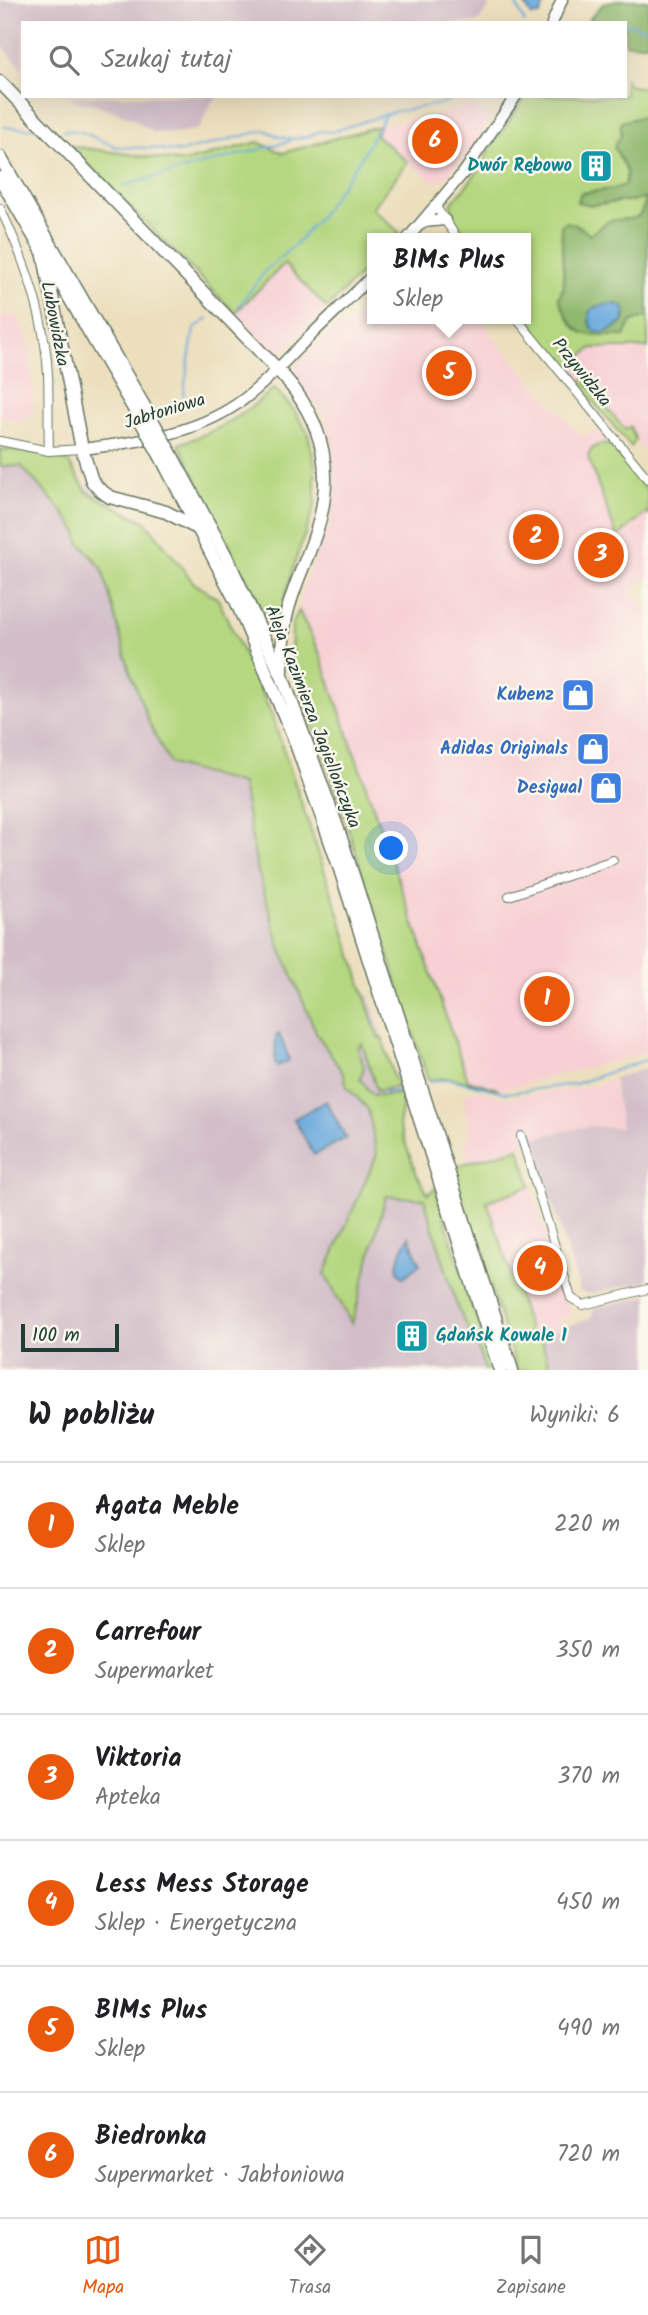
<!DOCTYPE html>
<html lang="pl">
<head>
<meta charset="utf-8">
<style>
	body { margin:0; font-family:Kalam,sans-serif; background:#f6f6f6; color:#202124 }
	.scale { position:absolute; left:21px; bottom:18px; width:98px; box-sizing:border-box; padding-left:7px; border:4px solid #1f3d34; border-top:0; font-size:19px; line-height:24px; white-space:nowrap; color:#1f3d34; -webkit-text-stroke:5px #fbf7ec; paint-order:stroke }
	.you { position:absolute; left:392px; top:849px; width:24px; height:24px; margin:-18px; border:5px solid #fff; border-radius:50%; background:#1a73e8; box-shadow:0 0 0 10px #1a73e833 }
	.badge { display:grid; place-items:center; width:46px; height:46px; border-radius:50%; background:#ea580c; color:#fff; font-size:23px; font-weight:700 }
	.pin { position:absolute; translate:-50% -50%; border:4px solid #fff; box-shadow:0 2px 7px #0006 }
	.popup { position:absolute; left:367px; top:233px; width:164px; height:91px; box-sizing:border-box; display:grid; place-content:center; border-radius:0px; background:#fff; filter:drop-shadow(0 2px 5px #0005); font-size:23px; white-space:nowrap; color:#757577 }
	.popup b { font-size:26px; color:#202124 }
	.popup::after { content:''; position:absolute; left:50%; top:100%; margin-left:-14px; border:14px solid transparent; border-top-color:#fff }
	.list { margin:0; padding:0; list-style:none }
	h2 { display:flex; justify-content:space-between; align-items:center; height:91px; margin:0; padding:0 28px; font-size:30px }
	h2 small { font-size:23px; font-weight:400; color:#757577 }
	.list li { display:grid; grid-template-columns:46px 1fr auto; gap:21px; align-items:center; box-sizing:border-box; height:126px; padding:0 28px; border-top:2px solid #e0e0e0 }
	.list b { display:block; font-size:26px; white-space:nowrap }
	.list p { margin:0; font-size:23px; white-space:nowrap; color:#757577 }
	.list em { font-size:23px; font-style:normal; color:#757577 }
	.icon { flex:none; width:38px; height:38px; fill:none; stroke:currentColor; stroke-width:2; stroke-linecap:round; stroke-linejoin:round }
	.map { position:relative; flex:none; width:648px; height:1370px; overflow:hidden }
	.search { position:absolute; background:#fff; box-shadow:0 7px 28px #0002; left:21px; right:21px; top:21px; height:77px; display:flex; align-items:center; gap:18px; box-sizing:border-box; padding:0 24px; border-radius:0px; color:#757577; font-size:26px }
	.sheet { height:847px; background:#fff }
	nav { display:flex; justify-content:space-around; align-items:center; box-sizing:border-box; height:98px; border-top:2px solid #e0e0e0; background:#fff; font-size:19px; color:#757577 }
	nav a { display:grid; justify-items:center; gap:4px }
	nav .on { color:#ea580c }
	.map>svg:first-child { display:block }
</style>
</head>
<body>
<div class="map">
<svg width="648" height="1370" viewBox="0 0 648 1370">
	<rect width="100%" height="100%" fill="#fbf7ec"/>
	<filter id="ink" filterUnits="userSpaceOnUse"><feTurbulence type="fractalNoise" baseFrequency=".0143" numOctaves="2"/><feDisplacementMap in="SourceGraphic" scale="14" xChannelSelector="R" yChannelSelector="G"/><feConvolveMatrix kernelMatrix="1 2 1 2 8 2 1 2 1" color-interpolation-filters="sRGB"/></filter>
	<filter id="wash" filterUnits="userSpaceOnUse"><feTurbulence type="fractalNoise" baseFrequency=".00686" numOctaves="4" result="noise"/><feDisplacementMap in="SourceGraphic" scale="28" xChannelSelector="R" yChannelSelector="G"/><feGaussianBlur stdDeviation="1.57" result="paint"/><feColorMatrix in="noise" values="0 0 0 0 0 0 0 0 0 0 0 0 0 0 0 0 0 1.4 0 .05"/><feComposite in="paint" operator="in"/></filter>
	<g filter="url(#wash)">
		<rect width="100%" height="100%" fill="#ecdfbe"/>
		<g fill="#f7cfd4">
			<path d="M471,104l21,15 -29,40 -20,21 -11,1 -56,-46 3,-9 15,-4 42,-6z"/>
			<path d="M285,264l42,44 -48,47 -9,-2 -35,-40z"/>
			<path d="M372,301v18h108l30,38 71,79 17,-5 50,62v84l-20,15 20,19v441l-144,37 -19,-3 -17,-6 -16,-43 -132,-383 -21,-43 5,-26 27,-65 -2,-1 5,-31 -2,-46 -8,-29 -35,-41 50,-48 5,4z"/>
			<path d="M12,314l6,3 12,31 4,62 -13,12 -21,-6v-101z"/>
			<path d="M592,348h56v107l-78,-87z"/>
			<path d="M613,1079l8,48 -32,-1 -56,12v4l-63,19 -5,-13 4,-14 -6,-42 11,1 1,-3 33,8 86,-12z"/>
			<path d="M531,1186l40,129 -12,4 3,9 -30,10 -45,-137z"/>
		</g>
		<g fill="#d2bdc8">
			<path d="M0,0h487l2,8 -12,15h-454v46l-23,-26z"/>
			<path d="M68,96h151l-8,8 -12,25 -22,4 -24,-1 -21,-14 -40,-15h-12z"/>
			<path d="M63,460l20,23 66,60 211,442 10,14 24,79 7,8 3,10 -5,30 18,49 12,19 -4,5 33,110 20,39 7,22h-485v-907z"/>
			<path d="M648,1068v213l-60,13 -8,-3 -48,-153 57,-12 32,2 -7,-50z"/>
			<path d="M648,1296v74h-97l-11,-34 51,-18 3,-10z"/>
		</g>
		<g fill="#b5d780" stroke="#6a8a5a" stroke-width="2">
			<path d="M625,80l5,6 16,2v28l-24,6 -1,14 -7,10 13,26 -2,13 -11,4 -33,4 -4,8 14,4 55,-6 -3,12 -9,9 -26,2 -19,13 -27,15 2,35 -5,12 73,24 16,-5v32h-56l-22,19 7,8 -5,2 -47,-58 1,-81h-58l-15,-20 -2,-14c11,-15 34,-36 36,-51l39,-57h99z"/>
			<path d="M379,126l-3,9 32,27 -36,46 28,25 -4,5h-24v24l-45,46 -43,-44 -49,49 -165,-167 114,16 74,-20 25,11z"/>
			<path d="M588,377l3,2 -4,5 38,46 5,-3 6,13 -5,7 -53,-64z"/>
			<path d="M274,388l20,22 14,23 7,33v39l-19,54 -22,76 -95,-191c41,-14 63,-27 95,-56z"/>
			<path d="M602,444l8,1 8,9 30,38v23l-2,-2 -26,22 -4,-1 -28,-77c2,-8 6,-11 14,-13z"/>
			<path d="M0,449l56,6 13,8 18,29 59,30 48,61 24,16 53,114 68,201 39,124 4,-1 12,41 7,8 -24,5 -15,-48 -4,5 6,19 -4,12 12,15c11,4 22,-3 32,2l-5,30 18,49 11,19 7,-6 58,182h-8l-7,-22 -20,-39 -34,-110 -38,-3 -34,128 -27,-50 52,-120 -9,-45 -21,-22 -3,-12 -27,-41 -37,-87 -23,-79 -15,-84 -72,-20 -21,-41 -20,-55 -27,-100 -23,-26 -2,-11 -14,-19 -42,-46h-21z"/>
			<path d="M299,611l21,43 148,426 31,9 -49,-11 -22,2 -95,-299 -42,-113 1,-44z"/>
			<path d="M519,1148l12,38 -44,15 45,137 8,-2 11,34h-34l-65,-203z"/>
		</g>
		<g fill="#90b86e" stroke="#587a51" stroke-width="2" fill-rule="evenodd">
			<path d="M619,0h29v44h-23v-21h-39l17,-19z"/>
			<path d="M648,115v201l-16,5 -7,15c-42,0 -50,3 -66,-38l5,-13 -3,-60 6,-3 12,4 11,9c5,-4 13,-12 20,-14 19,-5 32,5 35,-22l-54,6 -14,-3 4,-9 33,-4 11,-4 2,-13 -13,-26 7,-10v-14zM622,306c11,14 -6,22 -18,27l-14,-8 -1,-12z"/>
		</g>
		<g fill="#6ba9dd" stroke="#457388" stroke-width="2">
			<path d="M522,0h19l3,4 -4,11 -8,1z"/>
			<path d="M613,303l9,3 3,4 -2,13 -19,10 -8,-1 -6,-7 -1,-12 4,-5z"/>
			<path d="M279,1034l10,24 -1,3 -11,5 -2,-2 1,-28z"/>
			<path d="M326,1101l20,37 -32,17 -20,-36z"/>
			<path d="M409,1237l11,27 -16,13 -3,-1 -4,-8 5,-18z"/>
		</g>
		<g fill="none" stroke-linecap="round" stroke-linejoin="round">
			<g stroke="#6ba9dd" stroke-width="2">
				<path d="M514,0l11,23"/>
				<path d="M610,23h8"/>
				<path d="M625,23l23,6"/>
				<path d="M4,127l33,2"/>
				<path d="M63,130l16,1 38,16 35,1 28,4 85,-22 15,7 13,2 14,-2 13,-6 11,1 62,-20 46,-8 22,-8"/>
				<path d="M122,186l168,-45"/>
				<path d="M238,307l28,-37 29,-25 25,-29 40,-57 25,-44"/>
				<path d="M183,396l11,-67 14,-11"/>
				<path d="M429,1082l21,-3 57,14 68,-9 73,-25"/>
				<path d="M384,1092h17"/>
			</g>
		</g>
	</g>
	<g filter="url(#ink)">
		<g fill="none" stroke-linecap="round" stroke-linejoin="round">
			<defs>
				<g id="minor">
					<path d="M436,207l21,31"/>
					<path d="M0,208c25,52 45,108 48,166 1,26 0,51 1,77"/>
					<path d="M517,319l131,160"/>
					<path d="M0,441l49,10 33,-2"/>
					<path d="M509,896l104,-36"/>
					<path d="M521,1136l50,162 12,7 65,-16"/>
				</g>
				<g id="major">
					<path d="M552,23l10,-23"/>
					<path d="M423,222l22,-2"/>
					<path d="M408,238l56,-66 52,-76"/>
					<path d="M82,449c50,-6 106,-14 149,-41 26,-16 47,-40 68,-61 24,-24 49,-47 73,-71"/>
				</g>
				<g id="highway">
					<path d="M0,82l280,290c45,50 57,104 33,169 -9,25 -21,49 -27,76 -4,17 -4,36 -4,54"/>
					<path d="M0,157l152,263"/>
					<path d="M0,178l141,243"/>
					<path d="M44,256l38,193 10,32 8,9 10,7 56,15 33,17"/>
					<path d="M171,454l55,102 56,120 58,159 172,535"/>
					<path d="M161,457l76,146 58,138 42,119 163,510"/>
				</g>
			</defs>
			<use href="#minor" stroke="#677664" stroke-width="10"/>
			<use href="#major" stroke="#677664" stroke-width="13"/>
			<use href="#highway" stroke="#677664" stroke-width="15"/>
			<use href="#minor" stroke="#fff" stroke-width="8"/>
			<use href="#major" stroke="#fff" stroke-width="10"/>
			<use href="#highway" stroke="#fff" stroke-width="12"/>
			<defs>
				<g id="highway-bridge">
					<path d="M152,420l19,34"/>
					<path d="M141,421l20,36"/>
				</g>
			</defs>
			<use href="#highway-bridge" stroke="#677664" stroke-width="15" stroke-linecap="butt"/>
			<use href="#highway-bridge" stroke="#fff" stroke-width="12"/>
		</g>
	</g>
	<defs>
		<symbol id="building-square" viewBox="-11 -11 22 22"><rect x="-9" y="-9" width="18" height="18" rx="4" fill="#0f9aa8" stroke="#fbf7ec"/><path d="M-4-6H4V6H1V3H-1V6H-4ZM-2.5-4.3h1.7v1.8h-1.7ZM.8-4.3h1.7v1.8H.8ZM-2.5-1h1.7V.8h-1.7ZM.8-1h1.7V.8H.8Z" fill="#fff"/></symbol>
		<symbol id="shop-square" viewBox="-11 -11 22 22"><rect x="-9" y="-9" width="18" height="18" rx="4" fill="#3f7fe0" stroke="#fbf7ec"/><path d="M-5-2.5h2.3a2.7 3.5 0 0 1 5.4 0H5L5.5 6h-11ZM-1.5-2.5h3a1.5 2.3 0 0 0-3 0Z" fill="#fff"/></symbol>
	</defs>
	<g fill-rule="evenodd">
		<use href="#building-square" x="577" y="147" width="38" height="38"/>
		<use href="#shop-square" x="559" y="676" width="38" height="38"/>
		<use href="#shop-square" x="574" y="730" width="38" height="38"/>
		<use href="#shop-square" x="587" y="769" width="38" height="38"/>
		<use href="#building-square" x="393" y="1317" width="38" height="38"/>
	</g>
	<g text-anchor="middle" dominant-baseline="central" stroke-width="5" stroke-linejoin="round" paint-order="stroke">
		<g font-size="18" font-weight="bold" fill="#0d838f" stroke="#fbf7ec" text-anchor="end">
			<text x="572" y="166">Dwór Rębowo</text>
			<text x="436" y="1336" text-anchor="start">Gdańsk Kowale 1</text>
		</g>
		<g font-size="18" fill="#1f3d34" stroke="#fbf7ec">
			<text transform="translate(54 324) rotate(79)">Lubowidzka</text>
			<text transform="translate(581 373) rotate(51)">Przywidzka</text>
			<text transform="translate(165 412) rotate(-17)">Jabłoniowa</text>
			<text transform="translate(312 717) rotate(69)">Aleja Kazimierza Jagiellończyka</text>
		</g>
		<g font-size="18" font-weight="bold" fill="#366cbe" stroke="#fbf7ec" text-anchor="end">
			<text x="554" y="695">Kubenz</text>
			<text x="568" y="749">Adidas Originals</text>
			<text x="582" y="788">Desigual</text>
		</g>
	</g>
</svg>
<div class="scale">100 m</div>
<div class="you"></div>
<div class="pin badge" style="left:547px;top:999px">1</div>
<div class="pin badge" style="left:536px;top:537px">2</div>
<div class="pin badge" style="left:601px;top:555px">3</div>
<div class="pin badge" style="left:540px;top:1268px">4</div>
<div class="pin badge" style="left:449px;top:373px">5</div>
<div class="popup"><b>BIMs Plus</b>Sklep</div>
<div class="pin badge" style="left:435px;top:141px">6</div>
<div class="search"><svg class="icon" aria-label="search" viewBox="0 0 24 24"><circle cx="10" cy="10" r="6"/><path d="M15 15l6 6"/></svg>Szukaj tutaj</div>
</div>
<section class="sheet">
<h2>W pobliżu<small>Wyniki: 6</small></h2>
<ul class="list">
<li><span class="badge">1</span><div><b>Agata Meble</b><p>Sklep</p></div><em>220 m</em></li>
<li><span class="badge">2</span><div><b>Carrefour</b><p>Supermarket</p></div><em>350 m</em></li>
<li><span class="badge">3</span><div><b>Viktoria</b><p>Apteka</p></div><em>370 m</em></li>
<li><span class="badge">4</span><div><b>Less Mess Storage</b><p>Sklep · Energetyczna</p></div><em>450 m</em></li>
<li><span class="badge">5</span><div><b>BIMs Plus</b><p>Sklep</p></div><em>490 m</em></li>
<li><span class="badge">6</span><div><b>Biedronka</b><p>Supermarket · Jabłoniowa</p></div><em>720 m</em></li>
</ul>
</section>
<nav>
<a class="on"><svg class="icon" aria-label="map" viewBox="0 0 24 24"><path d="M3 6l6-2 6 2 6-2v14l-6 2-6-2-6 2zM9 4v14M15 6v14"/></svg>Mapa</a>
<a><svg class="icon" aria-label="directions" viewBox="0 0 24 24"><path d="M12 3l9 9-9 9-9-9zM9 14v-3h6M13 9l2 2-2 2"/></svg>Trasa</a>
<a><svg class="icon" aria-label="saved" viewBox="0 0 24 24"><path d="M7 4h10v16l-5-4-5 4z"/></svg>Zapisane</a>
</nav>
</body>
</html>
